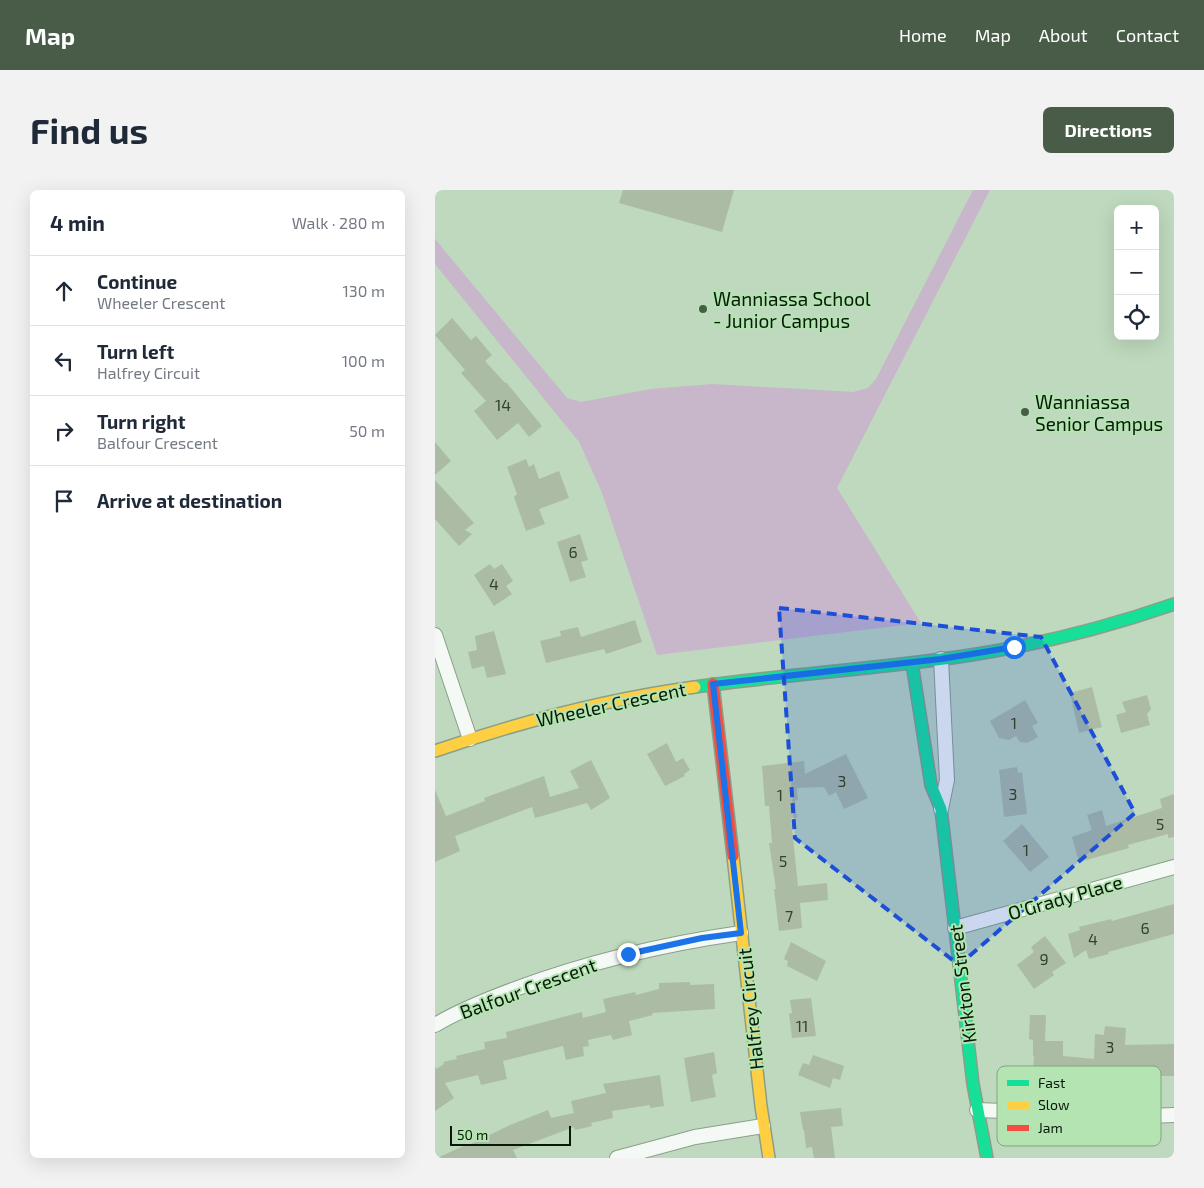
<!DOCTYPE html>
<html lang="en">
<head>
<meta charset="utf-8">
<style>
	body { margin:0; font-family:"Exo 2",sans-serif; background:#f2f2f3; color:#1f2937 }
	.controls { position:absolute; right:15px; top:15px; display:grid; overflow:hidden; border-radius:8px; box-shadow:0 5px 20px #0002 }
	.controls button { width:45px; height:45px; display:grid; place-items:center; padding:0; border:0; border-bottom:1px solid #e0e1e3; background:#fff; color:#1f2937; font:25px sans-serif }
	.scale { position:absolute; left:15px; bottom:12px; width:121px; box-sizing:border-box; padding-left:5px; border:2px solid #081908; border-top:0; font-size:14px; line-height:18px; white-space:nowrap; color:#081908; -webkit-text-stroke:4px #b4e4b2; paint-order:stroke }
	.stop { position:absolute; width:15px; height:15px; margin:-11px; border:4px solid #1a73e8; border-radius:50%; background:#fff }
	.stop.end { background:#1a73e8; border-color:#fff; box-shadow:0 1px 5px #0008 }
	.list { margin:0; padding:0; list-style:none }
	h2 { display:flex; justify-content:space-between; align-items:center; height:65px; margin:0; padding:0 20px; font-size:21px }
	h2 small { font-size:16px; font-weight:400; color:#747a83 }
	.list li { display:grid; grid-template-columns:32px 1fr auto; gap:15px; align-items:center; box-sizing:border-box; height:70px; padding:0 20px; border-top:1px solid #e0e1e3 }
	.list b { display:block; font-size:19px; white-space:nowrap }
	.list p { margin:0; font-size:16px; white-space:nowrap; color:#747a83 }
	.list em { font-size:16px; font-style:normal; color:#747a83 }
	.icon { flex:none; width:28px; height:28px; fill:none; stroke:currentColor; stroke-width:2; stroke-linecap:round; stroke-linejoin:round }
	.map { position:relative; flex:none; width:739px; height:968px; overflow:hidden; border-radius:8px }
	header { display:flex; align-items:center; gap:30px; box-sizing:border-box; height:70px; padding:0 25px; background:#485c47; color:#fff }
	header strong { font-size:24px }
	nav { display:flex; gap:28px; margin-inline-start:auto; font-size:18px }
	.intro { display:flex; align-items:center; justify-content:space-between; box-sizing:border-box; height:120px; padding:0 30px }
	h1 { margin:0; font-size:35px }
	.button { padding:12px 22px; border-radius:8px; background:#485c47; color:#fff; font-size:18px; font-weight:700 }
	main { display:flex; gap:30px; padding:0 30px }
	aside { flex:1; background:#fff; border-radius:8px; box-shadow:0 5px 20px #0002 }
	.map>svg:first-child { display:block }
</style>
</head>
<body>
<header>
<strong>Map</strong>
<nav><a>Home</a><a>Map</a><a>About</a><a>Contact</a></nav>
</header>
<div class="intro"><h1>Find us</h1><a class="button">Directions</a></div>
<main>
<aside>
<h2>4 min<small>Walk · 280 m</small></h2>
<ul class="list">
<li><svg class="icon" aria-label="ahead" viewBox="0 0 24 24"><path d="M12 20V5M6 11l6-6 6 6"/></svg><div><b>Continue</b><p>Wheeler Crescent</p></div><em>130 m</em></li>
<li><svg class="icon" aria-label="left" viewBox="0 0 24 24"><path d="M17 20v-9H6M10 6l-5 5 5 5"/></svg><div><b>Turn left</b><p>Halfrey Circuit</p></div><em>100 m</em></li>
<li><svg class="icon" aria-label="right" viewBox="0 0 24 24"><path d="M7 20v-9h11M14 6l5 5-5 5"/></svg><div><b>Turn right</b><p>Balfour Crescent</p></div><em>50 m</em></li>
<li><svg class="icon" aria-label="arrive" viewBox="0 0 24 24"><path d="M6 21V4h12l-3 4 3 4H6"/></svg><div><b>Arrive at destination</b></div></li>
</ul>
</aside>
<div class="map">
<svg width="739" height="968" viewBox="0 0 739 968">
	<rect width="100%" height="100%" fill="#bed9bd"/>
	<path fill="#c8b6ca" d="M538,0h17l-153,298 84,135 -264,32 -56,-165 -22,-48 -144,-178v-25l132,159 14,4 70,-13 61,-5 141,8 15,-4 8,-9z"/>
	<g fill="#acbca4">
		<path d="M188,0h111l-12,42 -103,-29z"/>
		<path d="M17,128l19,22 5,-4 16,19 -7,6 20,22 1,-1 36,44 -13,11 -11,-14 -21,17 -23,-29 12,-10 -25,-28 4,-3 -30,-35z"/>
		<path d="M0,252l16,19 -16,14z"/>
		<path d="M91,269l3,8 5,-3 5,15 20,-8 10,27 -30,11 6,15 -19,7 -12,-34 3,-3 -10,-27z"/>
		<path d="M0,290l39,43 -9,7 7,4 -13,12 -24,-27z"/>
		<path d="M145,344l8,26 -7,2 5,15 -16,5 -13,-40z"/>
		<path d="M55,374l4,5 8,-5 11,17 -7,5 6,8 -18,12 -20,-31z"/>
		<path d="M200,430l7,22 -36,12 -2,-5 -58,14 -6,-22 21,-5 -1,-5 18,-4 3,10z"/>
		<path d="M59,441l12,43 -19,4 -3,-12 -12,3 -4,-17 9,-2 -2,-14z"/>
		<path d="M657,497l10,40 -23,6 -9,-40z"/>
		<path d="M712,505l4,14 -4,5 3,11 -29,8 -5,-18 10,-3 -4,-10z"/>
		<path d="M590,510l13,23 -6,3 6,11 -11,6 -7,-1 -4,-6 -7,4 -10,-2 -9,-17z"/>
		<path d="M232,553l9,19 7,-4 7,12 -6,4 1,2 -20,10 -18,-32z"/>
		<path d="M411,564l22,44 -24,11 -8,-17 -7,4 -5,-9 -27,1 1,12 -3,1 2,17h-6l7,68 29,-3 1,17 -28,3 2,25 -23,3 -5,-42h2l-7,-46h3l-3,-37h-4l-3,-40 42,-5 1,13z"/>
		<path d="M156,570l19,38 -19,12 -4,-7 -52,15 -3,-11 -77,29 5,15 -25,11v-72l11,26 39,-15 -1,-3 60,-22 6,21 29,-9 -9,-17z"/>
		<path d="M582,577l1,6 4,-1 5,42 -23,3 -5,-47z"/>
		<path d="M739,604v43l-6,1v-4l-40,11 1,3 -50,14 -7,-25 20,-7 -5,-15 15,-5 4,16 56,-18 -2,-9z"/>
		<path d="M587,634l27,33 -19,15 -27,-31z"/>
		<path d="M739,714v30l-66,18 1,2 -20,5 -3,-9 -12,8 -6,-24 12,-4 -1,-3 32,-8 1,2z"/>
		<path d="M610,746l21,27 -14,9 2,3 -20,14 -17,-24 17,-13 -3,-5z"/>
		<path d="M356,752l35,19 -9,20 -30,-15 1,-5 -4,-2z"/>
		<path d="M255,792v3l24,-1 1,25 -63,4 1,2 -24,6 3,14 -19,5 -2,-5 -23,5 1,6 -6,1 1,9 -18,4 -3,-14 -60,15 4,18 -26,6 -3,-10 -33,8 9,15 -19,13v-45l1,3 8,-5 -1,-2 14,-3 -1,-3 29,-7 -1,-7 23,-4 -1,-6 76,-20 1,6 23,-6 -3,-13 32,-7 1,3 23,-6v-6z"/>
		<path d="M376,808l5,38 -24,2 -3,-24 3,-1 -2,-13z"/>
		<path d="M595,825h16l-1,26h18v15l31,3 1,-25 9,1 1,-9 21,2 -1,17 49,-1v32h-13l-1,-5 -33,-2v7h-10v2l-21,-4 -34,-1v1h-29l1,-18 -1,-1v-15l-4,-1z"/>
		<path d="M279,862l3,21 -5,2 4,22 -25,5 -7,-44z"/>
		<path d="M378,865l31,11 -4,14 -7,-2 -3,10 -32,-13 5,-12 6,2z"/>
		<path d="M225,885l4,31 -14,2v-3l-38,6 1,7 -22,5 1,3 -17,4 -1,-3 -61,23 4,8h-80l31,-14 1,1 41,-20 38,-15 3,8 23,-5 -3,-12 35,-8 -3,-9z"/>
		<path d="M406,918l2,18 -12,1 4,31h-21l-2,-11 -6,1 -2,-18h-1l-3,-18z"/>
	</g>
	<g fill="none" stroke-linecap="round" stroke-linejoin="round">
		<defs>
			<g id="street">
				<path d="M0,445l35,104"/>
				<path d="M506,469l6,121 -6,29"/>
				<path d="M520,738l219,-61"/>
				<path d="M0,835c25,-15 53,-26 80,-36 73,-27 149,-45 226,-56"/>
				<path d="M542,920l171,6 26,-1"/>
				<path d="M182,968l78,-21 68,-11"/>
			</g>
			<g id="fast">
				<path d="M477,473l19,122 10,24 32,275 14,74"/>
				<path d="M260,497c92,-13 185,-18 276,-32 70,-11 137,-28 203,-51"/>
			</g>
			<g id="slow">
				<path d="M0,561c85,-29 171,-52 260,-64"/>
				<path d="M298,666l28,250 8,52"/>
			</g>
			<path id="jam" d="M278,494l20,172"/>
		</defs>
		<use href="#street" stroke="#8a9f8a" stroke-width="16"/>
		<use href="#fast" stroke="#8a9f8a" stroke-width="14"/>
		<use href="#slow" stroke="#8a9f8a" stroke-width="14"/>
		<use href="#jam" stroke="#8a9f8a" stroke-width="14"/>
		<use href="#street" stroke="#f5f9f5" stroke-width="14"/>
		<use href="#fast" stroke="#16e098" stroke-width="11"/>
		<use href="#slow" stroke="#ffcf43" stroke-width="11"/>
		<use href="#jam" stroke="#f24e42" stroke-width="11"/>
	</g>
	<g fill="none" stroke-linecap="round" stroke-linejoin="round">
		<path stroke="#1a73e8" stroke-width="6" d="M193,764l74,-16 39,-5 -28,-249 228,-25 73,-12"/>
	</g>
	<path fill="#1d4ed8" fill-opacity="0.2" stroke="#1d4ed8" stroke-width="4" stroke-dasharray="10 6" stroke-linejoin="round" d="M344,418l262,29 94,176 -176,152 -164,-127z"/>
	<g fill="#485c47" stroke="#b4e4b2" stroke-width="2">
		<circle cx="268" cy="119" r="5"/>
		<circle cx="590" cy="222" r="5"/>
	</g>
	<g text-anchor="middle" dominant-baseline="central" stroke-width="4" stroke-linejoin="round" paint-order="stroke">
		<g font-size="16" fill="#31422f">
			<text x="68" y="214">14</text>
			<text x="138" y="361">6</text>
			<text x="59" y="393">4</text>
			<text x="579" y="532">1</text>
			<text x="407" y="590">3</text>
			<text x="578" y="603">3</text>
			<text x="345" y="604">1</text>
			<text x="725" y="633">5</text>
			<text x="591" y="659">1</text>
			<text x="348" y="670">5</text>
			<text x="354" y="725">7</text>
			<text x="710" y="737">6</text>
			<text x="658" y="748">4</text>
			<text x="609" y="768">9</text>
			<text x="367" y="835">11</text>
			<text x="675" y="856">3</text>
		</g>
		<g font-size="19" fill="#081908" stroke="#b4e4b2" text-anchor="start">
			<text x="278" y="108">Wanniassa School<tspan x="278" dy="22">- Junior Campus</tspan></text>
			<text x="600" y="211">Wanniassa<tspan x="600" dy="22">Senior Campus</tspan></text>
		</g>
		<g font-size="19" fill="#081908" stroke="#b4e4b2">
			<text transform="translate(176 514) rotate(-12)">Wheeler Crescent</text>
			<text transform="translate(630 707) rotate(-16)">O'Grady Place</text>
			<text transform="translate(527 794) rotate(-97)">Kirkton Street</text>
			<text transform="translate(93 798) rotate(-20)">Balfour Crescent</text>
			<text transform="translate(315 819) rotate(-96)">Halfrey Circuit</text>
		</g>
	</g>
	<rect x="562" y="876" width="164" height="80" rx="8" fill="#b4e4b2" stroke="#80a77f" stroke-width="1"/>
	<rect x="572" y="890" width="22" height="6" fill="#16e098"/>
	<rect x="572" y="912" width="22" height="7" fill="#ffcf43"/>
	<rect x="572" y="935" width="22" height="6" fill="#f24e42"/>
	<g font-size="14" fill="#081908">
		<text x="603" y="898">Fast</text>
		<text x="603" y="920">Slow</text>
		<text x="603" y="943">Jam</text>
	</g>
</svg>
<div class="controls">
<button>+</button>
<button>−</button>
<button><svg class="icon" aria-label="locate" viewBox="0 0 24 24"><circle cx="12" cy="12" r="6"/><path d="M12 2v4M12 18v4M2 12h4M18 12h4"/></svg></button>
</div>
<div class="scale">50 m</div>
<div class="stop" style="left:579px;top:457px"></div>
<div class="stop end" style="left:193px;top:764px"></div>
</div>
</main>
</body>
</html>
